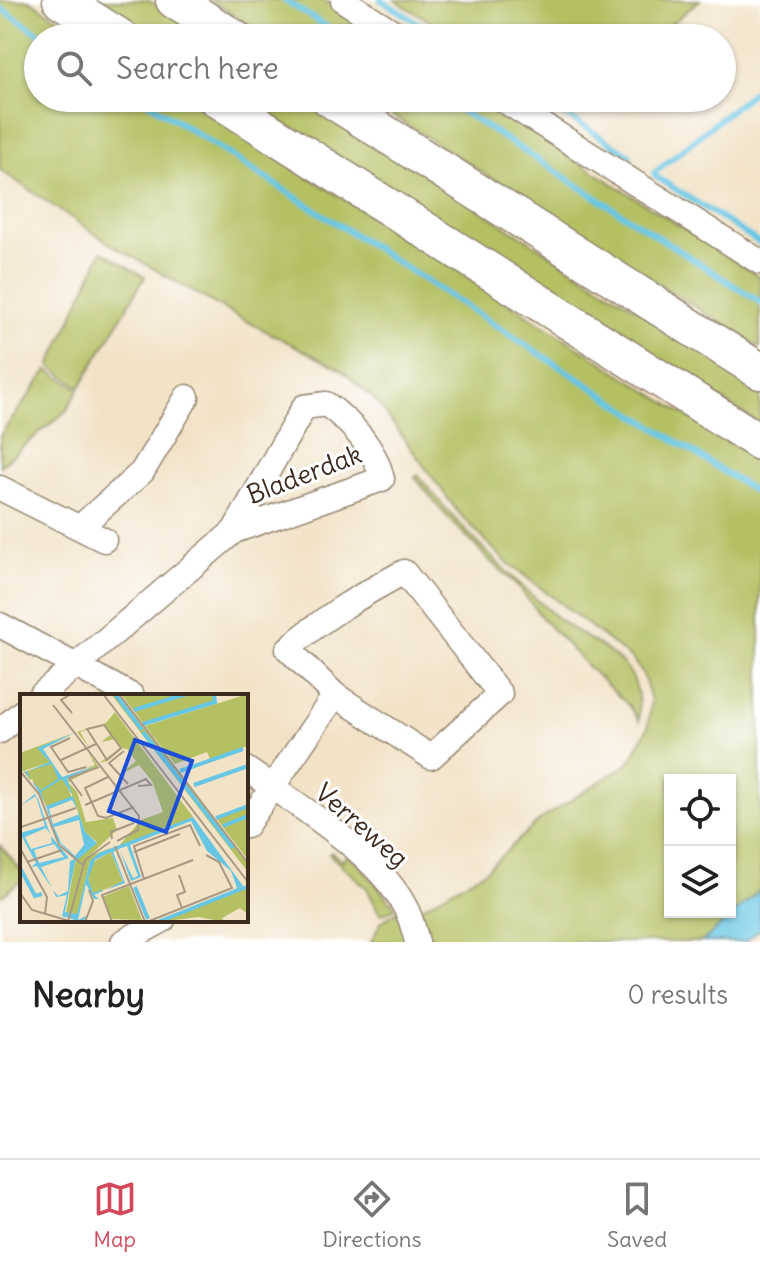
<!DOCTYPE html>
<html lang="en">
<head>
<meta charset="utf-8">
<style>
	body { margin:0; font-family:Delius,sans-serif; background:#f6f6f6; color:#222 }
	.controls { position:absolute; right:24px; bottom:24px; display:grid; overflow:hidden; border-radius:0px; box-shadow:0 2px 6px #0004 }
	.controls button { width:72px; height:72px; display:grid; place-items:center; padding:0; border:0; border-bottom:2px solid #e0e0e0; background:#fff; color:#222; font:40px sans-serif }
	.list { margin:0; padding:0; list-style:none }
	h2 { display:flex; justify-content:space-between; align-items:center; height:104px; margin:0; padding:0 32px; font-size:34px }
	h2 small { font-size:26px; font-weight:400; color:#767676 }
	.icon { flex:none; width:44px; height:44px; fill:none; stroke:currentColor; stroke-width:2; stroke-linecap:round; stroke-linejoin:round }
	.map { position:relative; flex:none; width:760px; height:942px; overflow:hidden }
	.search { position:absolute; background:#fff; box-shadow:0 2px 6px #0004; left:24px; right:24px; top:24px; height:88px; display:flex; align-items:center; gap:20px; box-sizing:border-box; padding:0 28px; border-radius:44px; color:#767676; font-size:30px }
	.sheet { height:216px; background:#fff }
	nav { display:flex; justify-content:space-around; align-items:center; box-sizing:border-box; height:112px; border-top:2px solid #e0e0e0; background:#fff; font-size:22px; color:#767676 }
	nav a { display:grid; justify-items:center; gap:4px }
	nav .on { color:#d1495b }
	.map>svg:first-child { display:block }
</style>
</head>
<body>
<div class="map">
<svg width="760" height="942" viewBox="0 0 760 942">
	<rect width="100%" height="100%" fill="#fff"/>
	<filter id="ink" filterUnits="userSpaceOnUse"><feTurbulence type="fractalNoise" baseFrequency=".0125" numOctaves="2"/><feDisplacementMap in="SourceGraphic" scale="16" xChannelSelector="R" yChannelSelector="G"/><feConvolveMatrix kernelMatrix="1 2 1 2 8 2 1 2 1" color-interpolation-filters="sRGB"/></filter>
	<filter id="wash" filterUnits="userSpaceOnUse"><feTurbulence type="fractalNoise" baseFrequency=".006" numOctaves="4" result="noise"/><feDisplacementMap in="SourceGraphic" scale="32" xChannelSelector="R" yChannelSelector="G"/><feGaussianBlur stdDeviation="1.8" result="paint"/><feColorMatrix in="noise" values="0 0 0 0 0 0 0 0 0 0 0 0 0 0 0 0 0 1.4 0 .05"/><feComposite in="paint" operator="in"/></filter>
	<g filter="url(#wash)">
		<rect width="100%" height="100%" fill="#f2e2c6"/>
		<g fill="#b4c062" stroke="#787540" stroke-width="2" fill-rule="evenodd">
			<path d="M0,0h29l60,38h-51v60h146l576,364v428l-58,52h-275l-10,-32 68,-39 56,-52 88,-56 19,-36 3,-27 -8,-26 -12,-16 -128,-99 -45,-47 -81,-110 -37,-33 -111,-57 -120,-69 -109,-73zM670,780h60v132h-60z"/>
			<path d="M89,0h59l60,38h-59z"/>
			<path d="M210,0h114l60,38h-114z"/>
			<path d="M395,0h305l-46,38h-197z"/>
			<path d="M244,98h59l457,289v37z"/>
			<path d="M365,98h113l282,179v71z"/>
			<path d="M102,251l43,26 -65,110 -30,-21z"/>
			<path d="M48,370l31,19 -13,22 -66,55v-31z"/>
			<path d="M418,475c41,52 88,98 138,142 22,19 58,31 74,56 9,14 9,32 9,48l-10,-15 -41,-39 -46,-49 -24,-32 -27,-24 -50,-52 -26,-33z"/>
			<path d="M0,845l22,27v8l-20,16 -2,-3z"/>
			<path d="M331,852l11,9 5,-6 11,8 38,45 -13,6 -4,-1 -12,-25 -38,-34z"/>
			<path d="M398,911l12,31h-39l10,-20z"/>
		</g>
		<path fill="#66c6e4" stroke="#507881" stroke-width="2" d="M760,890v39l-15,13h-43z"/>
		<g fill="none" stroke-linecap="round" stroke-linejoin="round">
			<g stroke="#66c6e4" stroke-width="6">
				<path d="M284,0l61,38"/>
				<path d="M381,0l61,38"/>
				<path d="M0,8l47,30"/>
				<path d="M760,86l-106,87 1,3 105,67"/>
				<path d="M141,98l619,397"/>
				<path d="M441,98l319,204"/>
				<path d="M538,98l92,57"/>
			</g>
		</g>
	</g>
	<g filter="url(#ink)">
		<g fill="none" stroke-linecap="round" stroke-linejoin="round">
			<defs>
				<g id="minor">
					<path d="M343,0l60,38"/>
					<path d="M500,98l260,164"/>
					<path d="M0,488l104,52"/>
					<path d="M80,527l62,-55 45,-75"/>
					<path d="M404,572l96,122 -69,63 -96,-62 -47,-46c34,-31 75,-55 116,-77z"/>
					<path d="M0,625l132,71"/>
					<path d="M40,696l194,-165 70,-124 22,-3c25,18 50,45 56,75l-148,52"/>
					<path d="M0,731l22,-19"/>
					<path d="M246,769c50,35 131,84 159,138 6,10 9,23 12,35"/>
					<path d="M246,826l89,-131"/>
					<path d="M123,942l40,-22"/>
				</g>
				<g id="highway">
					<path d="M61,0l60,38"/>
					<path d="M174,0l60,38"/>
					<path d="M216,98l544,344"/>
					<path d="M329,98l431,273"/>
				</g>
			</defs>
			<use href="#minor" stroke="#968672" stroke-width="27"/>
			<use href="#highway" stroke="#968672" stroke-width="39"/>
			<use href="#minor" stroke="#fff" stroke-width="24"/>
			<use href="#highway" stroke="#fff" stroke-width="36"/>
		</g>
	</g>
	<g text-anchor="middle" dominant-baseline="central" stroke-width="6" stroke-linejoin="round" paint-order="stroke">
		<g font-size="26" fill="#3b2a1e" stroke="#fff">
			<text transform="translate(304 474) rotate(-21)">Bladerdak</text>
			<text transform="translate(362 825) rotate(41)">Verreweg</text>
		</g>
	</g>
	<g transform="translate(20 694)">
		<rect width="228" height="228" fill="#f2e2c6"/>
		<path d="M91,0h7l130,170v8zM101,0h92l2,8 -71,22zM228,0v52l-38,13 -3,-7 -32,12 -30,-38zM95,18l78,105 -75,30 23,-27 22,-8 -11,-31 -13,-16 -18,9 15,-13 -9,-12 -4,-1 -16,13 -8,2 22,-15 -6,-9 -14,3 9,-7 -6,-10 -24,7 9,15 -12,-15 29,-9zM56,38l-38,16 13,14 -25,8 -2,2 27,-9 15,20 6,15 -26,8 -14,-27 -2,1 -10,-13v-14zM68,58l10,14 -30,16 9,10 9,30 27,-4 4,12 -34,32 -6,-2 20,-18 -12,-10 -18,-52 27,-14 -25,7 26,-8zM228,112v54l-32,-42zM93,153l-23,14 -13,54 -11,-2 9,-51zM91,158l12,30 -30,12 -5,-15 5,-17zM109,192l13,34 -31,-1 -9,-22zM226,194l2,26 -8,-6 -18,10 3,4 -27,-5 -39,5z" fill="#b4c062"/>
		<path d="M54,39l-31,16 19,28 33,-11 -28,13 18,53 12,11 -22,19 -10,50 12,2 13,-53 9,-8 94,-36 50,69 -66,27 60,-25 -6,-17 -24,-20 -16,-30 -61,24 11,32 -10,4 -11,-30 13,27 5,-2 -11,-30 -6,2 -8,4 12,31 -19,7 17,-9 -12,-29 -16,8 -7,19 5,14 9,-3 1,1 -9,4 5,4h-5l-8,-15 -8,36 10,-5 -6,7 -20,-6 5,-21 -11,2 -3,-7 5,6 10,-5 2,-30 5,-2 -18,-19 -11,-34 27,-10 -11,-17 -21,13 4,10 -13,-21 9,9 17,-11 -6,-15 -25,7 4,8 -11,-12 5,5 25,-10 -13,-14zM52,106l8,14 -27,10 -4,-15zM59,126l5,25 -9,11 -14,-13 -7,-16zM10,92l8,13 12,35 -4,-6 -21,9 6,12 21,-6 -1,-7 18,22 -28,9 11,21 -15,-22 -6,1 5,-4 -16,-30 25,-7 -9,-30 -16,10 15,-12zM34,150l10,13 -25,6 -5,-13z" fill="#66c6e4" fill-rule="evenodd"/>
		<path fill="none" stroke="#66c6e4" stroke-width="4" d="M95,0l27,36M114,16l52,-16M123,30l72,-22 -1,-7M123,38l90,116M160,77l63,-22M174,91l54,-19M196,124l32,-12M203,132l25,-10M0,174l15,28 7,-2M115,193l13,32M138,228l88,-35"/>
		<path fill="none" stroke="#a99883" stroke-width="2" d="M51,0l-10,6 11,13M83,0l145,188M99,0l129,169M33,11l86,111 -1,14 -21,11M84,31l17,23 -14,12 -20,-31zM50,44l-19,9 17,25 18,-5M104,57l-15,12 19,21M41,66l35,-16M0,77l19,23 20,51 24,20M88,83l-23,11 13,28 8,2 28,-11M62,102l-13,-18 30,-11M65,111l61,-26 5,6 -13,1M1,133l55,-19M92,145l-1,-7 23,-9M95,152l30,76M0,154l27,49 -2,17M114,158l46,-18M7,168l35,-12M159,181l6,17 -8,3 5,13M124,185l-10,-33 56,-21 10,21M0,199l12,17 41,12M48,228l17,-62 25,-18M65,228l8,-21 -4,-11M92,228l-10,-27 91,-35M127,228l85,-34 -13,-26 -13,-7"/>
		<path fill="#1d4ed8" fill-opacity="0.15" stroke="#1d4ed8" stroke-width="4" d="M115,46l57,21 -26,71 -57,-21z"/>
		<rect width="228" height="228" fill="none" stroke="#3b2a1e" stroke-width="4"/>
	</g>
</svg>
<div class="controls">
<button><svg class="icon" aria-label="locate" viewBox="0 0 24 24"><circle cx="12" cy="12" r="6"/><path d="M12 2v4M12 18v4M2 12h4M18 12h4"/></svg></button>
<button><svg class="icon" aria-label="layers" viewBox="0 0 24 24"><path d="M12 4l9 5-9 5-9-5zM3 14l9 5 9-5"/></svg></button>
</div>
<div class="search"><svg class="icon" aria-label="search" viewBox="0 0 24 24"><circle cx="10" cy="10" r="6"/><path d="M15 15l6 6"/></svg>Search here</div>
</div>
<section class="sheet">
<h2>Nearby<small>0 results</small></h2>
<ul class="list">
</ul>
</section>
<nav>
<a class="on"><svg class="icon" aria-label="map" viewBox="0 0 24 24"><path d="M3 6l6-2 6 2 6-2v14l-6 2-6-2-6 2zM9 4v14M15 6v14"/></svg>Map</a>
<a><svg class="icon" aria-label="directions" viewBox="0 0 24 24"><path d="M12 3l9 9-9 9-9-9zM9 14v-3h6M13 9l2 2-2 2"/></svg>Directions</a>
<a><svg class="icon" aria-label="saved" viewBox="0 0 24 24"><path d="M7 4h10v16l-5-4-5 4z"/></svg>Saved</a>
</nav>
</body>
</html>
